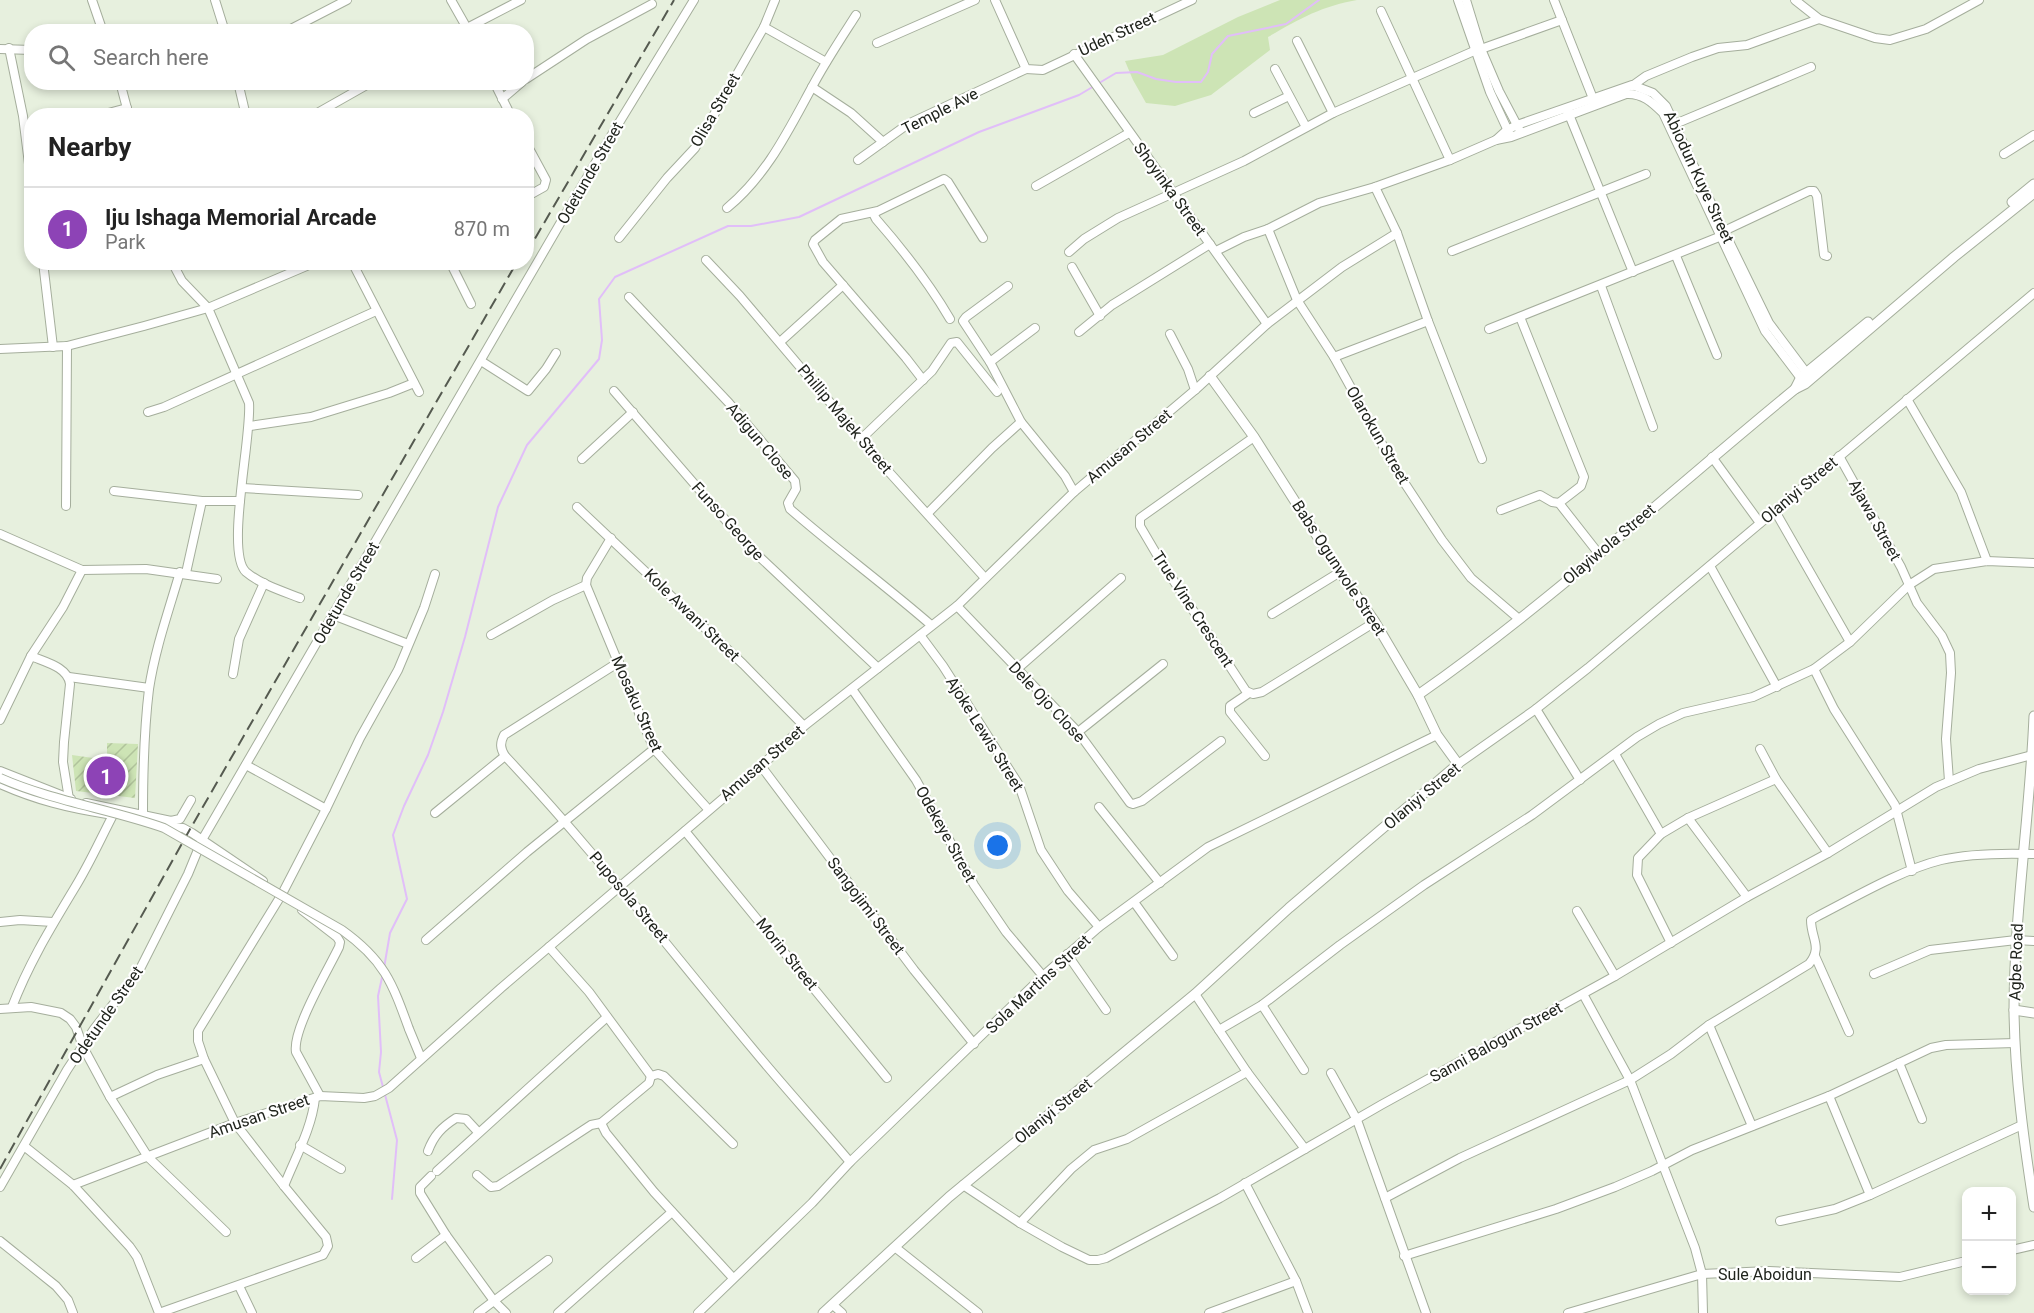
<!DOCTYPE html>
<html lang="en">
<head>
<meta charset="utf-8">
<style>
	body { margin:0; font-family:Roboto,sans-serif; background:#f2f2f2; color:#222 }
	.controls { position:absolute; right:18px; bottom:18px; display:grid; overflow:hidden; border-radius:12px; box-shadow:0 3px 9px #0003 }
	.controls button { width:54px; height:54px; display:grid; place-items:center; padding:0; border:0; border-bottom:2px solid #e0e0e0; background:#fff; color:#222; font:30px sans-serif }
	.you { position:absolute; left:998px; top:846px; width:21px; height:21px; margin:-15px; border:4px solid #fff; border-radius:50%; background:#1a73e8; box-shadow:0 0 0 9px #1a73e833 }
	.badge { display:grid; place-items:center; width:39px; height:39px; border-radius:50%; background:#8d43b6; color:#fff; font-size:20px; font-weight:700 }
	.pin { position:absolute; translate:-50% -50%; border:3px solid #fff; box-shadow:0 2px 6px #0006 }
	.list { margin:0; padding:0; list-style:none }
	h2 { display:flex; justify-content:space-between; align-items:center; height:78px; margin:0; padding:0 24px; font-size:26px }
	h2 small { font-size:20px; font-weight:400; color:#767676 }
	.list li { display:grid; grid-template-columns:39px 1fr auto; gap:18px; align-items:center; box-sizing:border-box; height:84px; padding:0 24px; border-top:2px solid #e0e0e0 }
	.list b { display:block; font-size:22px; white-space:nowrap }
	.list p { margin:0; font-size:20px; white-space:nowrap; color:#767676 }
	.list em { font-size:20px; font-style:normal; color:#767676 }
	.icon { flex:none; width:33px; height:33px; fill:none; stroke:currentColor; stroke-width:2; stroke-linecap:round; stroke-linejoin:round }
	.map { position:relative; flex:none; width:2034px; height:1313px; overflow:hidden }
	.search { position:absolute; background:#fff; box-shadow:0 3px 9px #0003; left:24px; top:24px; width:510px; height:66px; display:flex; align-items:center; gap:15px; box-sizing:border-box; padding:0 21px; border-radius:24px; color:#767676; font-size:22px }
	.panel { position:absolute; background:#fff; box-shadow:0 3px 9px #0003; left:24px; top:108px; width:510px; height:162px; border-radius:24px }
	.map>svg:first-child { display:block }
</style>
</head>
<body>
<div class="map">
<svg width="2034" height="1313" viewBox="0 0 2034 1313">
	<defs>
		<pattern id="garden-furrows" width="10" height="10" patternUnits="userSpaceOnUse" patternTransform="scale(1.5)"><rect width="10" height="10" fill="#cde4b5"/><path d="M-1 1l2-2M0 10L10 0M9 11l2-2" fill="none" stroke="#b0c39b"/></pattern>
	</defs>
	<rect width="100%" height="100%" fill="#e7f0de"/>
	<path fill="#cde4b5" d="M1280,0h77c-35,6 -58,19 -89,37l2,13 -59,45 -36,11 -29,-3 -13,-23 -8,-19 38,-6 75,-38z"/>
	<path fill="url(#garden-furrows)" d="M107,743l31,1 -3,54 -59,-7 -4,-36 35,5z"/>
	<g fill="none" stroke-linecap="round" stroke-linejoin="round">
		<g stroke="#e1bef9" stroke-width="2">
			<path d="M384,968l6,-35 17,-34 -14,-64 11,-29 24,-51 15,-43 22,-75 33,-130 29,-62 72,-86 3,-19 -3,-41 16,-22 113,-51h23l48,-9 180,-85 100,-37 37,-22 21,-1 19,7 20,3h25l7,-10 4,-18 16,-18 58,-12 33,-24"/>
			<path d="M383,973l-5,23 3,56 -2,20 18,68 -5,59"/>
		</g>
		<defs>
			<g id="minor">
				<path d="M92,0l11,32"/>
				<path d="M215,0l10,32"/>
				<path d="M451,0l17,30"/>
				<path d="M995,0l31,69 17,1 149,-70"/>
				<path d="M1458,0l32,92 19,41"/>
				<path d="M1466,0l15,49 18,42 20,38"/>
				<path d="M1554,0l40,101"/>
				<path d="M1795,0l24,19 56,19 15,2 36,-11 53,-29"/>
				<path d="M1381,11l69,149"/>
				<path d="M764,27l62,35"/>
				<path d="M467,28l54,-28"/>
				<path d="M285,32l62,-32"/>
				<path d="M1297,41l36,72"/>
				<path d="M877,43l98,-43"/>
				<path d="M9,48l14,68 9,72"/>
				<path d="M0,49l32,1"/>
				<path d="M1481,49l81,-29"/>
				<path d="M1074,54l193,270"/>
				<path d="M1275,69l31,58"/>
				<path d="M526,79l61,-40 65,-35"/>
				<path d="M120,82l9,34"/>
				<path d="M238,82l8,34"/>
				<path d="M494,82l17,34"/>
				<path d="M1632,86l14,-10 46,-19 26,-9 29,-3 72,-26"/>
				<path d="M812,87l39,26 32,29"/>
				<path d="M502,99l20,-17"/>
				<path d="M1568,112l65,160"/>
				<path d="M1254,113l35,-17"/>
				<path d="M97,116l30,-8"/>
				<path d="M312,116l60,-34"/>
				<path d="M1675,124l136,-57"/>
				<path d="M1496,140l11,-10 10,-5 115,-40 21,8 13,13 58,125 45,92 39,52"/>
				<path d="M526,143l20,37 -2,7 -18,10"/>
				<path d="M2004,154l30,-19"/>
				<path d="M858,160l50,-36 118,-55"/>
				<path d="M1036,186l93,-53"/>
				<path d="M1375,187l22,46 31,88 54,138"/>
				<path d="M727,208c39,-32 60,-75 84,-119 13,-25 29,-49 45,-74"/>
				<path d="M873,213l3,6c28,32 53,64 74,100"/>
				<path d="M1268,229l29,71 37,57 64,116 44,67 29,38 48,41"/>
				<path d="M1724,231l85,-40h5l3,5 7,59 3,1"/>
				<path d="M619,238l48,-60 28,-30 69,-121 11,-27"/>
				<path d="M1216,251l28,-14 24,-8 51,-26 56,-16 75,-27 46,-20 15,-3 115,-43c16,-1 26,8 37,19l102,218 38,50"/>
				<path d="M1452,251l194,-77"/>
				<path d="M1069,252l15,-13 34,-21 126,-57 89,-48 141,-62"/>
				<path d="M1676,256l41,99"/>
				<path d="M706,260l34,36 149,176 96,106"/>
				<path d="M43,262l10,85"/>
				<path d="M172,262l10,19 26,27 41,95c3,33 -24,150 -3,169 14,12 36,19 54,26"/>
				<path d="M352,262l67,130"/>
				<path d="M450,262l21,42"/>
				<path d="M1072,267l28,49"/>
				<path d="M1008,286l-42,31 -3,4 27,41 31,60 44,54 9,16"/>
				<path d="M1601,286l52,141"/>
				<path d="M629,297l100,106 66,78 1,8 -8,14 2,6c46,40 95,76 141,116"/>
				<path d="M1520,317l64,160 -3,9 -22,17 40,51"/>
				<path d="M1489,329l235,-94"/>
				<path d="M1079,332l33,-27 98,-61"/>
				<path d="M1170,334l18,35 7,21"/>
				<path d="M780,342l63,-57"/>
				<path d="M0,349l67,-3 77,-20 64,-18 108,-46"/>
				<path d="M1334,357l94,-36"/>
				<path d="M481,361l47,30 18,-22 10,-16"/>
				<path d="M990,362l45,-34"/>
				<path d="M923,380l-17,-22 -83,-96 -10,-18 2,-4 26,-21 37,-8 66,-32 4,3 35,56"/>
				<path d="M614,391l134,155 130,122"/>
				<path d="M1907,399l54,93 26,69"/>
				<path d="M148,412l16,-5 212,-96"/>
				<path d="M250,426l61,-9 78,-24 25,-10"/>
				<path d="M1254,437l-114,81v8l20,34 86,131 7,3 9,-2 113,-70"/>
				<path d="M861,439l71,-68 19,-28 6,-1 40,50"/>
				<path d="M1839,456l62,111 16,36 25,33 8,17 1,20 -5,66 3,42"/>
				<path d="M1712,457l48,66"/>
				<path d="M582,459l51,-47"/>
				<path d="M242,488l116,7"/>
				<path d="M114,491l88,10h38"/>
				<path d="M66,506l1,-160"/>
				<path d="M577,507l166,157 61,62"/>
				<path d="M1501,510l39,-15 12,7 7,1"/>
				<path d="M1775,511l75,131"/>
				<path d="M928,513l64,-65 29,-26"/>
				<path d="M0,534l82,36 64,-1 71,10"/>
				<path d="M1710,566l67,121"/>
				<path d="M186,573l16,-72"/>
				<path d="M586,585l68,164 54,60"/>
				<path d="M957,606l121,126 52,71 3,1 9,-3 79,-60"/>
				<path d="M1272,614l68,-42"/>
				<path d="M333,615l75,29"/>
				<path d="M491,635l62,-35 33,-15 1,-7 24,-40"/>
				<path d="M920,635l23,31 76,119 22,65 27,41 31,36"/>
				<path d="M31,656c14,6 37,11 39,28l-6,58 -1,20 6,37"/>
				<path d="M619,662l-115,73c-4,8 -4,13 1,21 88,93 165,194 247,292 32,39 66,76 98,114"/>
				<path d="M1814,669l20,40 61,96 17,66"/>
				<path d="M1016,670l105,-92"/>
				<path d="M233,674l6,-35 25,-56"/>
				<path d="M69,677l80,11"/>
				<path d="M852,689l64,91 58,105 32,47 37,44"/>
				<path d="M1249,693l-19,13v6l35,44"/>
				<path d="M1536,709l44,71"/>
				<path d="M0,720l31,-64 32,-49 19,-37"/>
				<path d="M1078,732l85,-68"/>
				<path d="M1760,749l16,30 52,74"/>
				<path d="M1615,754l46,80"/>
				<path d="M1458,764l78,-55 52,-41 446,-375"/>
				<path d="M246,765l80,44"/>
				<path d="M761,766l153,204 60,74"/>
				<path d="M0,771l71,28"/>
				<path d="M0,784c36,16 68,24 107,30"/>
				<path d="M86,803l85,18 9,-2 11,-19"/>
				<path d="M1099,807l61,76"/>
				<path d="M435,813l70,-57"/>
				<path d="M143,814c0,-42 1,-84 6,-125 6,-40 20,-79 31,-117"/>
				<path d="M1688,818l59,79"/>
				<path d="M165,827l18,1 9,5 71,48"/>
				<path d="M685,831l202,247"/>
				<path d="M1134,902l39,54"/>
				<path d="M302,910l35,27 3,5 -1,5c-11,23 -47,83 -43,105l24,44"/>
				<path d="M1577,911l38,65"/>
				<path d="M0,922l20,-2 33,2"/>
				<path d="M426,940l101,-88 127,-103"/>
				<path d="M1671,943l-34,-68 1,-17 23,-24 27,-16 88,-39"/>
				<path d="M549,947l40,45 62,84 7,-2 6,2 69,68"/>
				<path d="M1067,954l39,56"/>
				<path d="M1815,956l34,76"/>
				<path d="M1874,974l56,-24 86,-10 18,1"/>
				<path d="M1195,994l52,78 58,77"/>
				<path d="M1583,994l47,86 65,168 7,26 1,39"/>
				<path d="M1262,1005l42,65"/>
				<path d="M12,1007c17,-44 38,-78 62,-118 15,-24 26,-49 39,-74"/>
				<path d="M0,1009l31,-2 30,6 9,6 6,8 7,20 27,50 38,60 78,75"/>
				<path d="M1709,1025l43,101"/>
				<path d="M409,1029l12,29"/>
				<path d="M1219,1030l43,-25 78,-60 84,-60 108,-70 105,-78 22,-13 24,-11 70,-16 61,-28 36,-27 59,-57 25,-16 53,-8 47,2"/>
				<path d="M1899,1063l23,56"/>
				<path d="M1331,1073l26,47 69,193"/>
				<path d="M1829,1096l41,99"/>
				<path d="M110,1097l47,-22 47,-16"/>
				<path d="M601,1123l5,10 48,59 79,86"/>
				<path d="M300,1145l41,24"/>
				<path d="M24,1146l49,39 57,62 7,10 22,56"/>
				<path d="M428,1151c6,-16 14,-24 28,-33l10,1 12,13"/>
				<path d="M437,1171l170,-154"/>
				<path d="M477,1175l14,12 7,-1 93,-61 10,-2 48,-40 2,-7"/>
				<path d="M431,1176l-11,11v6l26,42 48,66 12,12"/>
				<path d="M1245,1183l51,98 12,32"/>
				<path d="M73,1185l162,-62 85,-27 44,2 11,-2 14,-8 112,-100 260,-222 43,-40 153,-120 117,-114 121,-102 72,-66 75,-57 55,-34"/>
				<path d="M963,1185l57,38 42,24 27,13h9l8,-2 114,-60 161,-93 234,-129 132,-79 81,-44 108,-66 43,-18 53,-14"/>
				<path d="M284,1186c11,-28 28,-58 31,-88"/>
				<path d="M0,1187l67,-117 27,-41 45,-58 49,-97 14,-34 306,-527 106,-182 80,-131"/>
				<path d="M1385,1198l75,-40 170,-78 41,-26 38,-29 100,-61c14,-17 2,-25 2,-44l7,-4c37,-19 83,-46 123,-56 30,-7 62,-7 93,-6"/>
				<path d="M1780,1221l55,-12 35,-14 152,-70"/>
				<path d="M1020,1223l51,-54 23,-19 33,-11 120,-67"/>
				<path d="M0,1241l56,45 12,14 5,13"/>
				<path d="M896,1248l82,65"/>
				<path d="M2012,1250l22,-5"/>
				<path d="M1404,1256l152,-47 59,-22 37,-16 40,-21 137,-54 102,-48 15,-3 69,-2"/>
				<path d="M416,1258l30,-23"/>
				<path d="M239,1286l13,27"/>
				<path d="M833,1305l9,8"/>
				<path d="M159,1313l164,-58 5,-9 -2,-9 -42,-51 -49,-63 -31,-64 -6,-18v-10l84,-137 44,-85 34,-71 38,-68 26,-62 11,-34"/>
				<path d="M478,1313l70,-53"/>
				<path d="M558,1313l114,-101"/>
				<path d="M698,1313l114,-110 38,-41 193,-186 56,-49 109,-80 229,-112"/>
				<path d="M1209,1313l87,-32"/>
				<path d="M1568,1313l134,-39 67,-3 131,6 66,-16"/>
			</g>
			<g id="tertiary">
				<path d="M2012,202l22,-18"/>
				<path d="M1795,389l6,-12 67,-55"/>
				<path d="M1418,695c133,-93 252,-204 377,-306l10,-5 149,-127 80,-64"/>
				<path d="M2034,716c-4,99 -20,197 -20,296 1,66 10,130 20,195"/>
				<path d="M2014,1010l20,3"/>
				<path d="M823,1313l126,-116 246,-203 94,-86 169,-144 -21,-29 -19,-40 -43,-73 -35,-50 -86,-135 -44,-61"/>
			</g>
		</defs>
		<use href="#minor" stroke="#a5ae9c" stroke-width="10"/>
		<use href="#tertiary" stroke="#a5ae9c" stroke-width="11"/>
		<use href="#minor" stroke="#fff" stroke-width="8"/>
		<use href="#tertiary" stroke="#fff" stroke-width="9"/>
		<g stroke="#555a50" stroke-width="2" stroke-dasharray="12 6" stroke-linecap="butt">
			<path d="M526,254l148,-254"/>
			<path d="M0,1169l189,-338 328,-569"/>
		</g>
		<defs>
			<path id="minor-bridge" d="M0,778c52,23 110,31 164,50l178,102c42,30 50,52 67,99"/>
		</defs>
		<use href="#minor-bridge" stroke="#a5ae9c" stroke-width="10" stroke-linecap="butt"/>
		<use href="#minor-bridge" stroke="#fff" stroke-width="8"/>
	</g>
	<g text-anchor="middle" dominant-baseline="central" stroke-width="4.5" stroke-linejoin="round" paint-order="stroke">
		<g font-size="16" fill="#20241d" stroke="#fff">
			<text transform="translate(1117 34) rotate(-25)">Udeh Street</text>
			<text transform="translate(715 110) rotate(-60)">Olisa Street</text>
			<text transform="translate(940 111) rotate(-27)">Temple Ave</text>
			<text transform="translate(590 173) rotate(-60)">Odetunde Street</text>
			<text transform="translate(1699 177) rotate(65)">Abiodun Kuye Street</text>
			<text transform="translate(1170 189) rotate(54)">Shoyinka Street</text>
			<text transform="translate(845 419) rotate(50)">Phillip Majek Street</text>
			<text transform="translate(1378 435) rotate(60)">Olarokun Street</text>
			<text transform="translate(760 441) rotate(50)">Adigun Close</text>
			<text transform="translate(1129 446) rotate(-40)">Amusan Street</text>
			<text transform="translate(1799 490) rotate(-40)">Olaniyi Street</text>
			<text transform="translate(1875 520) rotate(61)">Ajawa Street</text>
			<text transform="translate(728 521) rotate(48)">Funso George</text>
			<text transform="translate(1609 544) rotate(-40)">Olayiwola Street</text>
			<text transform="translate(1339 568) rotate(57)">Babs Ogunwole Street</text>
			<text transform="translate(346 593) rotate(-60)">Odetunde Street</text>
			<text transform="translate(1193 609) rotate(57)">True Vine Crescent</text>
			<text transform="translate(692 615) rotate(44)">Kole Awani Street</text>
			<text transform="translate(1047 702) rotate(47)">Dele Ojo Close</text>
			<text transform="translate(637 704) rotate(66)">Mosaku Street</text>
			<text transform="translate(985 734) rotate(58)">Ajoke Lewis Street</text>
			<text transform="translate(762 763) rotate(-41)">Amusan Street</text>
			<text transform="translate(1422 796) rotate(-40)">Olaniyi Street</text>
			<text transform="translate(946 834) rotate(61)">Odekeye Street</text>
			<text transform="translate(629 897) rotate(50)">Puposola Street</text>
			<text transform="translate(866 906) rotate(53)">Sangojimi Street</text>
			<text transform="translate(787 954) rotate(51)">Morin Street</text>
			<text transform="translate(2016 962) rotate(-88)">Agbe Road</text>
			<text transform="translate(1038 984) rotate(-43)">Sola Martins Street</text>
			<text transform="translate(106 1015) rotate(-55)">Odetunde Street</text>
			<text transform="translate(1496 1042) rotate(-29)">Sanni Balogun Street</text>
			<text transform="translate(1053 1111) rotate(-39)">Olaniyi Street</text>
			<text transform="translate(259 1116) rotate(-19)">Amusan Street</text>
			<text x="1765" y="1274">Sule Aboidun</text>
		</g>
	</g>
</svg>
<div class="controls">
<button>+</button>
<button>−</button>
</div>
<div class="you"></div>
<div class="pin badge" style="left:106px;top:776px">1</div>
<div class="search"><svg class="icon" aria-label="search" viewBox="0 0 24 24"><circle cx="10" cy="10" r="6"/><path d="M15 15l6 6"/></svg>Search here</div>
<section class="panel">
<h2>Nearby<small></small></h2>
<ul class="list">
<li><span class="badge">1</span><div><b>Iju Ishaga Memorial Arcade</b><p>Park</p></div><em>870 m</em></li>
</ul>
</section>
</div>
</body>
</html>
